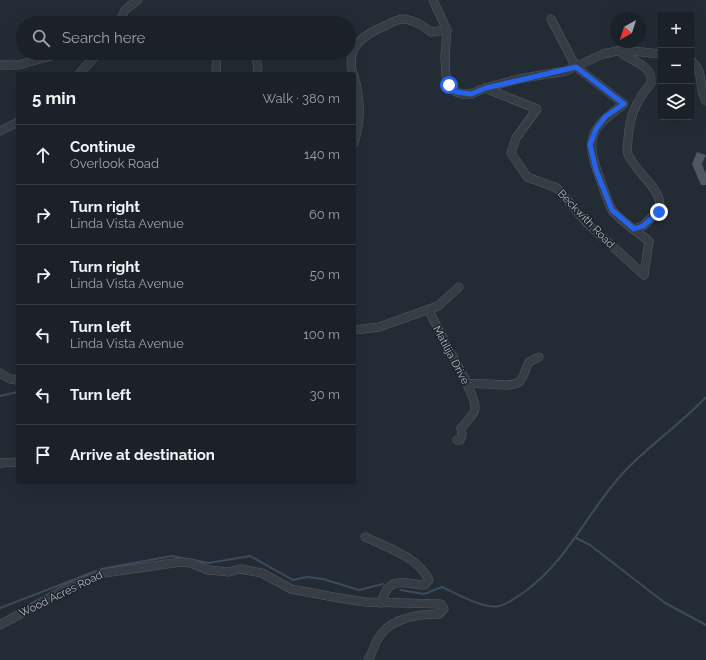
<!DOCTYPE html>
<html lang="en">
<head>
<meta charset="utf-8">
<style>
	body { margin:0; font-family:Raleway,sans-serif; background:#232930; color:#f1f3f6 }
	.controls { position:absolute; right:12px; top:12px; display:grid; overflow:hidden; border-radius:4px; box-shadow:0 4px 16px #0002 }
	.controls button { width:36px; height:36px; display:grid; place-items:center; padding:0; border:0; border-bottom:1px solid #383e45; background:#1a2128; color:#f1f3f6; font:20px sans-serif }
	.compass { position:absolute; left:610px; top:12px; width:36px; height:36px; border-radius:50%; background:#1a2128; box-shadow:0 4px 16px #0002; rotate:219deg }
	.stop { position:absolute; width:12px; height:12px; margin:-9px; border:3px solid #2563eb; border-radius:50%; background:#fff }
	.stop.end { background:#2563eb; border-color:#fff; box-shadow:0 1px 4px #0008 }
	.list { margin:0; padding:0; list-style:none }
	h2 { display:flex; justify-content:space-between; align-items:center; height:52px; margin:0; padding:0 16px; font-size:17px }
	h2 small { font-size:13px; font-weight:400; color:#9fa3a8 }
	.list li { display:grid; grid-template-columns:26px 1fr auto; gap:12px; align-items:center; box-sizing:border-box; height:60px; padding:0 16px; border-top:1px solid #383e45 }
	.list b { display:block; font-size:15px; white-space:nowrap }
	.list p { margin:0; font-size:13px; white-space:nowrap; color:#9fa3a8 }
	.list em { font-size:13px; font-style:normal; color:#9fa3a8 }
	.icon { flex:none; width:22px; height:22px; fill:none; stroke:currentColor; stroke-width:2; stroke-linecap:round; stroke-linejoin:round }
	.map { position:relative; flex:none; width:706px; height:660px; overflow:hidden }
	.search { position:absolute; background:#1a2128; box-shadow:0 4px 16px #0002; left:16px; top:16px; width:340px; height:44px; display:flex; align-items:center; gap:10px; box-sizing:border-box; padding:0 14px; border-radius:22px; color:#9fa3a8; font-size:15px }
	.panel { position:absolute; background:#1a2128; box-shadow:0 4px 16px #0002; left:16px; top:72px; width:340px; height:412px; border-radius:4px }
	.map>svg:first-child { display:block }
</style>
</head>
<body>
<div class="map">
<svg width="706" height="660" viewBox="0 0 706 660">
	<rect width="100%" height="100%" fill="#232c35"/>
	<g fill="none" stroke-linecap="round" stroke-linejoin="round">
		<g stroke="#3a4b5c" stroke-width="2">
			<path d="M0,396l18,-4"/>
			<path d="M576,538l14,7 75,58 41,22"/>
			<path d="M193,560l16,3 41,-7 43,24 14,-3 16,2 36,11 24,-6"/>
			<path d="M401,590l23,4 18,-7c14,6 43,23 57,19 9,-2 16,-8 24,-13 45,-32 64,-81 100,-120 26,-28 58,-49 83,-76"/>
			<path d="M0,608l101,-39 71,-13 15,3"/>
		</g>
	</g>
	<path fill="#4e5863" d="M697,152l9,3 -4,9 4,10v11h-5l-9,-21z"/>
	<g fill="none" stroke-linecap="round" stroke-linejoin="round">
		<defs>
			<g id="minor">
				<path d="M433,0l14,30 -2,26 1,20 3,9 7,7 7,2h8l14,-6 38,-10 43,-7 37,-17 19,-4 39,4"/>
				<path d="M551,19l25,48 48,37c-36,26 -39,36 -23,77 3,9 6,20 11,29 5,8 28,24 37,31l-5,34"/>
				<path d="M105,23l15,-2 5,-11 13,-10"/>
				<path d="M619,51c12,11 34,13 32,32 -16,20 -21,32 -23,56 0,5 -2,11 0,15 7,19 34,33 32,55l-17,17 -9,3"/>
				<path d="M254,53l4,14 -1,7"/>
				<path d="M691,61c15,12 6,25 15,40"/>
				<path d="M0,65h18l44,-12"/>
				<path d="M79,74l19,-21"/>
				<path d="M216,74l1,-21"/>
				<path d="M353,74c-8,-27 11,-40 34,-49 5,-3 11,-6 17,-6 11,1 19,7 27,13l16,-2"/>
				<path d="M354,76c7,24 7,44 0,67"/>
				<path d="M485,88l52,21 -21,29 -5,15 16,24 30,11 30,35 57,52"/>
				<path d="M0,131l18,-9"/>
				<path d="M429,310c7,18 48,85 46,98 0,6 -10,15 -14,20l1,7 -2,5h-3"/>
				<path d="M354,330l25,-3 59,-21 21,-19"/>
				<path d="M0,373l10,6 8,1"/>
				<path d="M467,384c13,-3 42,5 52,-2 5,-4 7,-15 10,-20l10,-5"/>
				<path d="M0,463l18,-1"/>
				<path d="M365,537c21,10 53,20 64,43l-4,5c-10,0 -29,-7 -37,3 -3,3 -5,10 -7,15"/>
				<path d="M0,625l67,-37 37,-15 77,-11 10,1 17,7 21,2 11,-3 22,4 29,16 48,9 26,4 76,2 3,5 -5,5c-22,0 -50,4 -62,26 -3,6 -5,14 -9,20"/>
			</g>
		</defs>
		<use href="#minor" stroke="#545b63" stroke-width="9"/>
		<use href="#minor" stroke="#363d45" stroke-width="8"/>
	</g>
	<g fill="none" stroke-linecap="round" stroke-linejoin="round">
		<path stroke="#2563eb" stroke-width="5" d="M449,85l7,7 15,2 15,-6 90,-21 48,37 -19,13 -9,12 -6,16 6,25 16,40 22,19 9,-3 16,-14"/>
	</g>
	<g text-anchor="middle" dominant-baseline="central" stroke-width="3" stroke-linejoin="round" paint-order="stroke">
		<g font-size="11" fill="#b1b8c2" stroke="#1b222a">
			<text transform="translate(586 219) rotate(46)">Beckwith Road</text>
			<text transform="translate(451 355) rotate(62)">Matilija Drive</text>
			<text transform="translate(61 594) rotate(-26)">Wood Acres Road</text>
		</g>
	</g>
</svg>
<div class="controls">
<button>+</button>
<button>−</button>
<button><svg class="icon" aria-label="layers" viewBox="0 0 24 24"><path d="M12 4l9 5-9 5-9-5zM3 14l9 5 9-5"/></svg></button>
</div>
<svg class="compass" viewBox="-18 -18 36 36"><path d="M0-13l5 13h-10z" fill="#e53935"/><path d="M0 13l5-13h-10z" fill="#9fa3a8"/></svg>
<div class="stop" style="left:449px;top:85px"></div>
<div class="stop end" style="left:659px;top:212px"></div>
<div class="search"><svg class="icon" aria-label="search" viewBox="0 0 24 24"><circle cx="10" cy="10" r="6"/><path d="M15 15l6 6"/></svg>Search here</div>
<section class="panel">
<h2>5 min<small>Walk · 380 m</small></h2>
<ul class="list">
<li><svg class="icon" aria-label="ahead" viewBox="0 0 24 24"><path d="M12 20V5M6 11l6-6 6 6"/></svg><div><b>Continue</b><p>Overlook Road</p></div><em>140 m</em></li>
<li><svg class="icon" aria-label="right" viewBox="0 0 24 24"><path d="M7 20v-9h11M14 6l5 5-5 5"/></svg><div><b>Turn right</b><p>Linda Vista Avenue</p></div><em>60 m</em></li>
<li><svg class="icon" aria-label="right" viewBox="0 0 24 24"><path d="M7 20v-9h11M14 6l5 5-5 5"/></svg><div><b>Turn right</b><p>Linda Vista Avenue</p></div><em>50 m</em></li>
<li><svg class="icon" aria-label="left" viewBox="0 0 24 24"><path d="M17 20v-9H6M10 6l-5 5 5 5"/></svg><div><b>Turn left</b><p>Linda Vista Avenue</p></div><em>100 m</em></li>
<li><svg class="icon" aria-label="left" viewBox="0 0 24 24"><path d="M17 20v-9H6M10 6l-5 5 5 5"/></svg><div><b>Turn left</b></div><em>30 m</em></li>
<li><svg class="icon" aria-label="arrive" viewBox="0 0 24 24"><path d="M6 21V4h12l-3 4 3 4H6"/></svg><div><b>Arrive at destination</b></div></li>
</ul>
</section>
</div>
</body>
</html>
